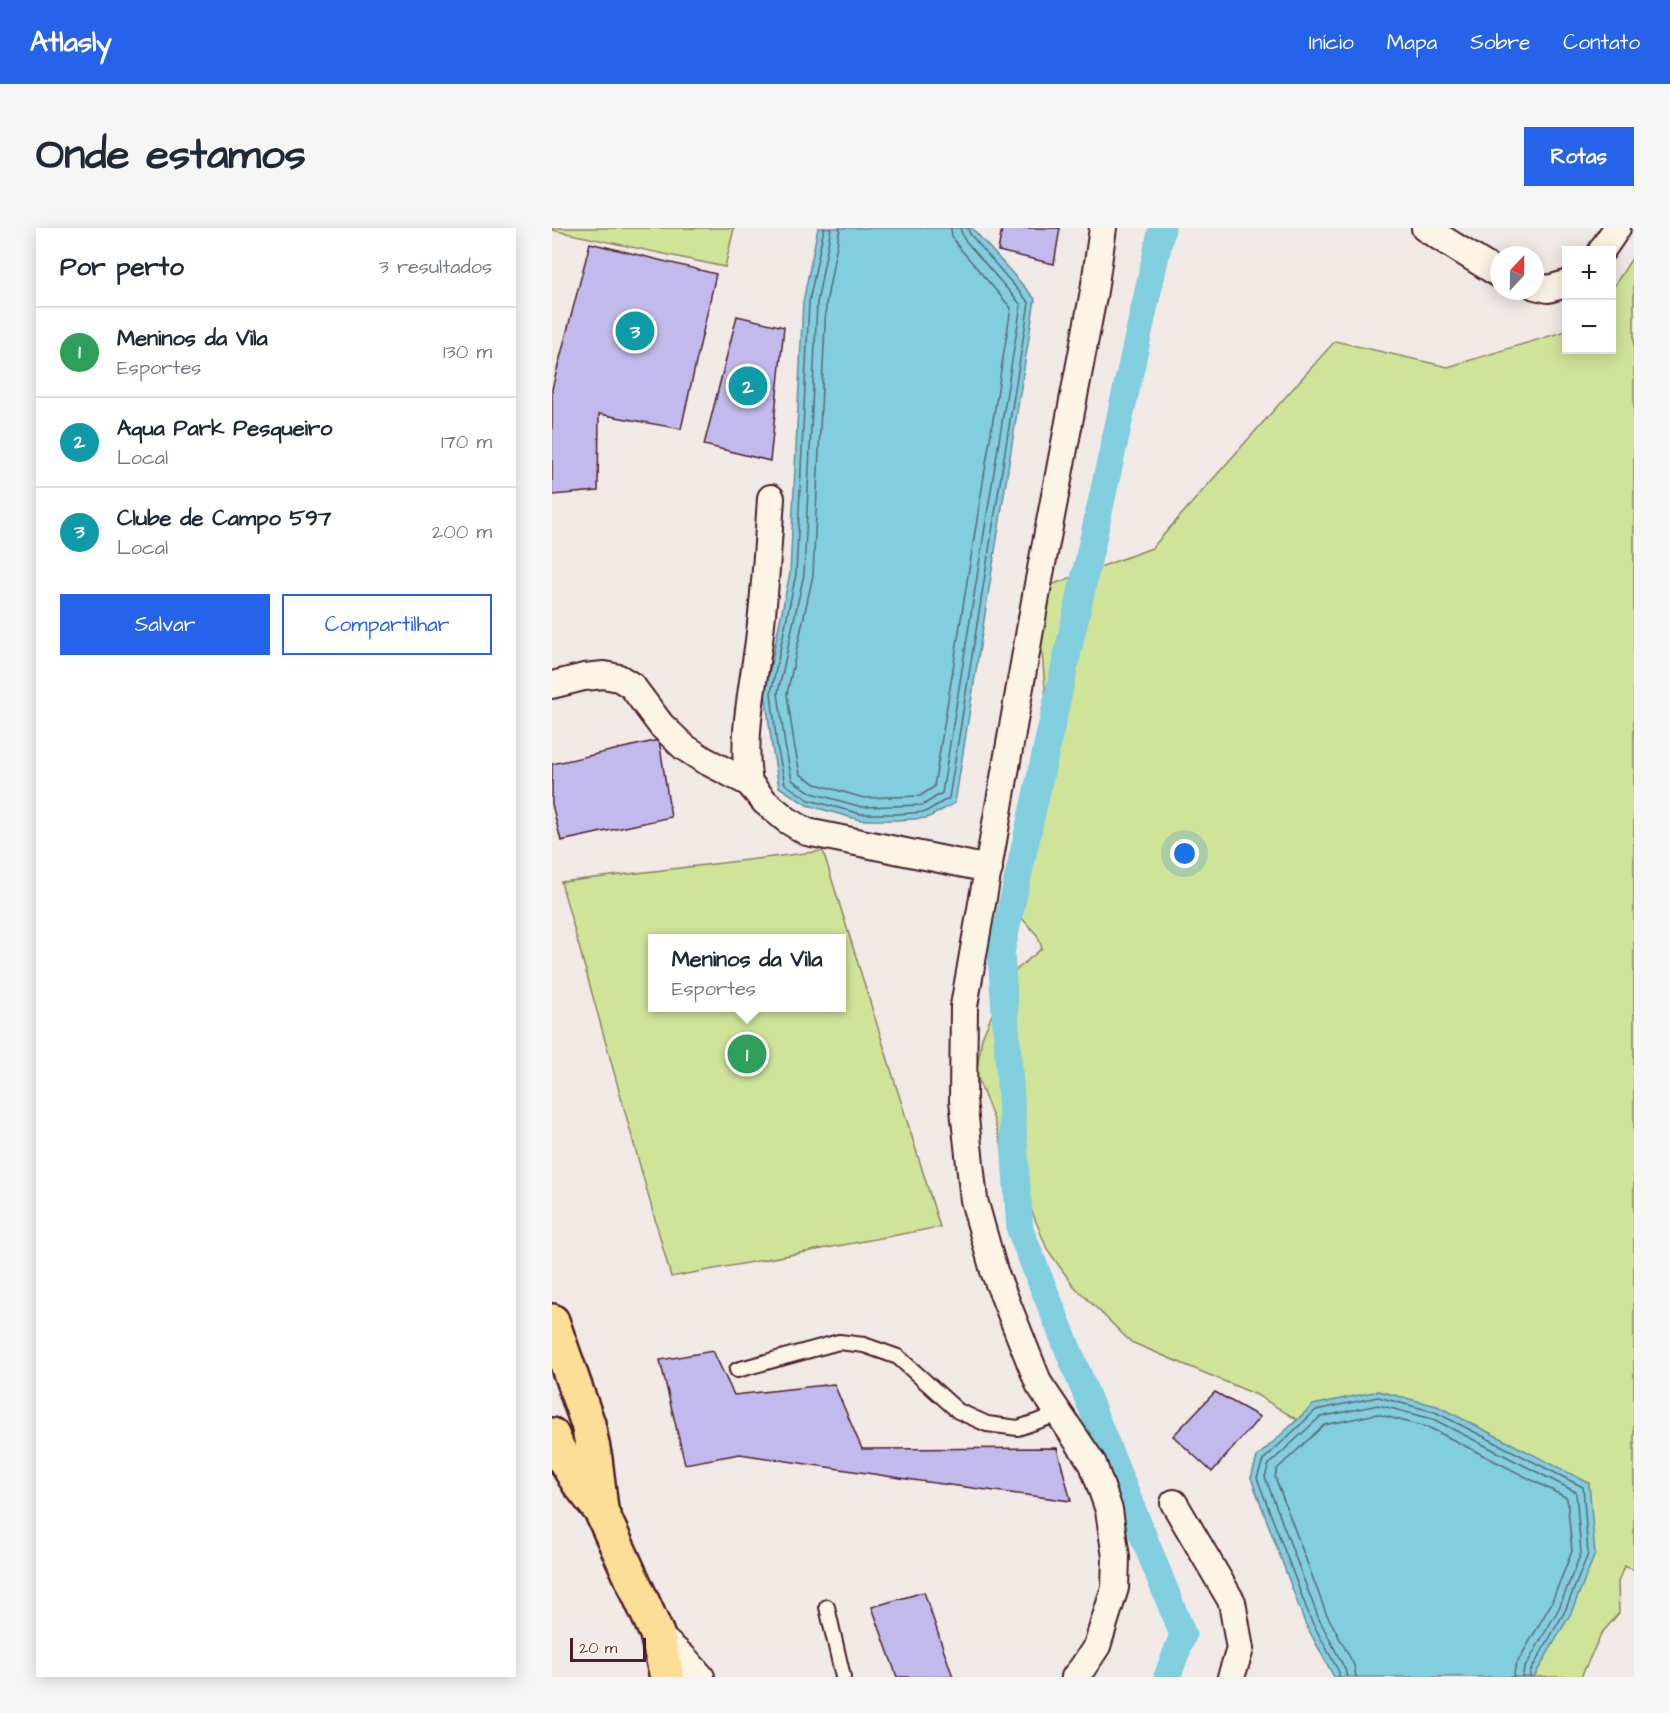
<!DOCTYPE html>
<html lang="pt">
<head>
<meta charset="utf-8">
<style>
	body { margin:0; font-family:"Architects Daughter",sans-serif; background:#f6f6f7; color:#1f2937 }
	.controls { position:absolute; right:18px; top:18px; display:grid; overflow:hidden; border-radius:0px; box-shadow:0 3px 15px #0003 }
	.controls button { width:54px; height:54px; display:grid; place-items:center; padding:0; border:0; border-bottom:2px solid #e0e1e3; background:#fff; color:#1f2937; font:30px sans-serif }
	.compass { position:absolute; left:938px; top:18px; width:54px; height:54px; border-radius:50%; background:#fff; box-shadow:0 3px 15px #0003; rotate:22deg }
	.scale { position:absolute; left:18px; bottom:15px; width:76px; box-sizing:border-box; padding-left:6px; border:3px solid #4a1f2b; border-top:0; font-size:16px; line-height:21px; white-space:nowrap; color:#4a1f2b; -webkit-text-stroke:4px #fcf5e5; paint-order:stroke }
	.you { position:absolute; left:633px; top:626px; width:21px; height:21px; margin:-15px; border:4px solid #fff; border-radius:50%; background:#1a73e8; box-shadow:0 0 0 9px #1a73e833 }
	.badge { display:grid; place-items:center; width:39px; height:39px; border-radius:50%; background:#2563eb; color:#fff; font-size:20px; font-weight:700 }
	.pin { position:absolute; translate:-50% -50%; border:3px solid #fff; box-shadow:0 2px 6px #0006 }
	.popup { position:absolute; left:96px; top:706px; width:198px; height:78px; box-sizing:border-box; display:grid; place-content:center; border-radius:0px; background:#fff; filter:drop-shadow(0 2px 4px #0005); font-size:20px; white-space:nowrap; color:#747a83 }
	.popup b { font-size:22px; color:#1f2937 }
	.popup::after { content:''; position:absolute; left:50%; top:100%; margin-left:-12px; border:12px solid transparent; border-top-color:#fff }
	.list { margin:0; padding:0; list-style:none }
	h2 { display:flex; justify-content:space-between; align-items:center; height:78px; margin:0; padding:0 24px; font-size:26px }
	h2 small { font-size:20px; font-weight:400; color:#747a83 }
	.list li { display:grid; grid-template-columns:39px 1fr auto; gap:18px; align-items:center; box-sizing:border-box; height:90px; padding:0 24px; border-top:2px solid #e0e1e3 }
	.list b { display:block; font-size:22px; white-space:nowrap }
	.list p { margin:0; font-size:20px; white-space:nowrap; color:#747a83 }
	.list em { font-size:20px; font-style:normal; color:#747a83 }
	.actions { display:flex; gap:12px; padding:18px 24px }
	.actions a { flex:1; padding:14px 0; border:2px solid #2563eb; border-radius:0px; text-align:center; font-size:21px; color:#2563eb }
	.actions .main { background:#2563eb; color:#fff }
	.map { position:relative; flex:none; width:1082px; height:1449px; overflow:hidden; border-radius:0px }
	header { display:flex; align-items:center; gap:36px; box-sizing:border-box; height:84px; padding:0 30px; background:#2563eb; color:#fff }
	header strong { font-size:28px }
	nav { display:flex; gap:33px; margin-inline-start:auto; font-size:21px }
	.intro { display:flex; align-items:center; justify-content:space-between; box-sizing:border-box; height:144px; padding:0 36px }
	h1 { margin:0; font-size:42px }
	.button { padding:15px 27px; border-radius:0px; background:#2563eb; color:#fff; font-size:21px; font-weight:700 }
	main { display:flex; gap:36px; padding:0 36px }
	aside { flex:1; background:#fff; border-radius:0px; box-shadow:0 3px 15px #0003 }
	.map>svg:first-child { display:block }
</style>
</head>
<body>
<header>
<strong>Atlasly</strong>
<nav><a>Início</a><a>Mapa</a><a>Sobre</a><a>Contato</a></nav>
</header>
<div class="intro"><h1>Onde estamos</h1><a class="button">Rotas</a></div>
<main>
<aside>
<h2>Por perto<small>3 resultados</small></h2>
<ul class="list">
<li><span class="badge" style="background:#2e9e5b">1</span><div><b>Meninos da Vila</b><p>Esportes</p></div><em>130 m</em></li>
<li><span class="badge" style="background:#0f9aa8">2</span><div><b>Aqua Park Pesqueiro</b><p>Local</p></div><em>170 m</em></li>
<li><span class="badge" style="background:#0f9aa8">3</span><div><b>Clube de Campo 597</b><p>Local</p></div><em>200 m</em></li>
</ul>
<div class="actions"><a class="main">Salvar</a><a>Compartilhar</a></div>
</aside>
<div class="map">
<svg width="1082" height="1449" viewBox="0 0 1082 1449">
	<rect width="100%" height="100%" fill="#f0e9e6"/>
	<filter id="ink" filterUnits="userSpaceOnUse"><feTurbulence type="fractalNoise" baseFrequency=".0167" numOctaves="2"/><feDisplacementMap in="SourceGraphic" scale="12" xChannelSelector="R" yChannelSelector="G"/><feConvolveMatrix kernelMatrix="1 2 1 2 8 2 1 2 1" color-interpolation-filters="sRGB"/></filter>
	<g filter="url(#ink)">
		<g fill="#cfe499" stroke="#8c8262" stroke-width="1.5" fill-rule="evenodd">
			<path d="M0,0h182l-9,39 -173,-37z"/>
			<path d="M1082,27v1315l-10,-4 -6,16 1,31 -18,21 -20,43h-93l-192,-258 -39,-24 -126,-53 -58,-57 -26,-36 -16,-40 -23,-42 -14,-47 -18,-46 6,-36 26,-61 34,-29 -5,-13 -19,-21 -3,-26 4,-50 27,-138 -9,-110 115,-42 183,-207 113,26 118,-36v19h46v-61z"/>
			<path d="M271,623l117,376 -269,50 -110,-395zM290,710v70h-190v-70z"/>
		</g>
		<g fill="#81cedf" stroke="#6b8897" stroke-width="1.5">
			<path d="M266,0h154l63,71 -80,504 -28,15 -29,2h-38l-53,-15 -28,-18 -7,-40 -7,-54 25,-120 13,-271z"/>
			<path d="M826,1163l59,15 152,77 6,71 -24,59 -37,64h-200l-29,-54 -54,-145 6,-21 56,-52z"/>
		</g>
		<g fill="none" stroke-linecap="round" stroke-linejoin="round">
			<g stroke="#606573" stroke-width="1.5">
				<path d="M272,0l-15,74 -13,272 -25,119 6,53 8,38 24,16 52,14h36l28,-2 24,-14 80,-495 -59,-69 -2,-6"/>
				<path d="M279,0l-14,75 -13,271 -26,119 7,52 7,35 20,13 50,14 61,-2 19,-12 79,-488 -57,-66 -4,-11"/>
				<path d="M288,0l-14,76 -13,271 -26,119 7,49 6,31 16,10 48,14 56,-2 14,-9 77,-479 -54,-63 -5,-9 -1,-8"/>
				<path d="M787,1449v-5l-28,-52 -54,-142 6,-18 53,-50 62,-13 57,15 148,75 5,67 -23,57 -35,61v5"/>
				<path d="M795,1449l-2,-8 -27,-52 -53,-140 4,-13 51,-47 58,-12 55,14 143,73 5,61 -22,55 -35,61 -2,8"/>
				<path d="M804,1449l-2,-12 -28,-52 -51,-136 2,-8 47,-44 53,-11 53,14 137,70 5,53 -21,53 -35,61 -3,12"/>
			</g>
			<path stroke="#81cedf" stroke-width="27" d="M610,0l-161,725 19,277 163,405 -16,42"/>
		</g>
		<g fill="#c2baec" stroke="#4a1f2b" stroke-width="1.5">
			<path d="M450,0h58l-6,36 -56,-13z"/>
			<path d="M38,15l126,31 -35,155 -82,-15 -1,77 -46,4v-106z"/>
			<path d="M185,88l47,11 -14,134 -66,-16z"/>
			<path d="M107,512l12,77 -110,24 -9,-37v-40z"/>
			<path d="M161,1123l21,44 100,-11 28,65 195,-1 14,53 -151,-20 -180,-27 -55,10 -25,-104z"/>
			<path d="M663,1164l45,25 -48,55 -39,-36z"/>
			<path d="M372,1364l29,85h-56l-25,-70z"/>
		</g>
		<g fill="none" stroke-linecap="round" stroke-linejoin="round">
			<defs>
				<g id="lane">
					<path d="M185,1142l102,-28 25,3 34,12 60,54 29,13 31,4 41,-14"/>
					<path d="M275,1379l16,70"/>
				</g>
				<g id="street">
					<path d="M873,0l74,46"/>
					<path d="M1050,22l15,-22"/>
					<path d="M983,58l13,3 18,-5"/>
					<path d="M0,457l32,-8 20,-2 15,3 13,8 29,39 23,22 20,13 45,23 16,19 22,18 20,12 182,37"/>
					<path d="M197,555c-8,-45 4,-96 10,-142 6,-48 9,-95 12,-143"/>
					<path d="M622,1275l58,99 8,47 -9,28"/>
					<path d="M105,1406l28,25 16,18"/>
					<path d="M523,1449l8,-10 14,-21 18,-58 1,-31 -7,-47 -16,-46 -54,-80 -45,-113 -20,-71 -11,-100 1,-94 73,-416 57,-299 9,-63"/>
				</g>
				<g id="primary">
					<path d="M0,1093l36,103 7,35 6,50"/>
					<path d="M0,1207l6,14 20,33 23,29 56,123 10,43"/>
				</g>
			</defs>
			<use href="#lane" stroke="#4a1f2b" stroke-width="18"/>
			<use href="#street" stroke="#4a1f2b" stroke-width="30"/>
			<use href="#primary" stroke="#4a1f2b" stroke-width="38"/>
			<use href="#lane" stroke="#fcf5e5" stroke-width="14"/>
			<use href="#street" stroke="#fcf5e5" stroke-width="26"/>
			<use href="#primary" stroke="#fdde96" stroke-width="33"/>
		</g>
	</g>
</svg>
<div class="controls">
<button>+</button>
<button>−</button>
</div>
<svg class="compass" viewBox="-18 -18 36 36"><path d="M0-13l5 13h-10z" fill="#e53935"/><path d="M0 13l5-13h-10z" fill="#747a83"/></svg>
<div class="scale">20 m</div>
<div class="you"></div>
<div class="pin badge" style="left:195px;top:826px;background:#2e9e5b">1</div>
<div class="popup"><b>Meninos da Vila</b>Esportes</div>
<div class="pin badge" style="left:196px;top:158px;background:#0f9aa8">2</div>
<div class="pin badge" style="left:83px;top:103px;background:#0f9aa8">3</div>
</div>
</main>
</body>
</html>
